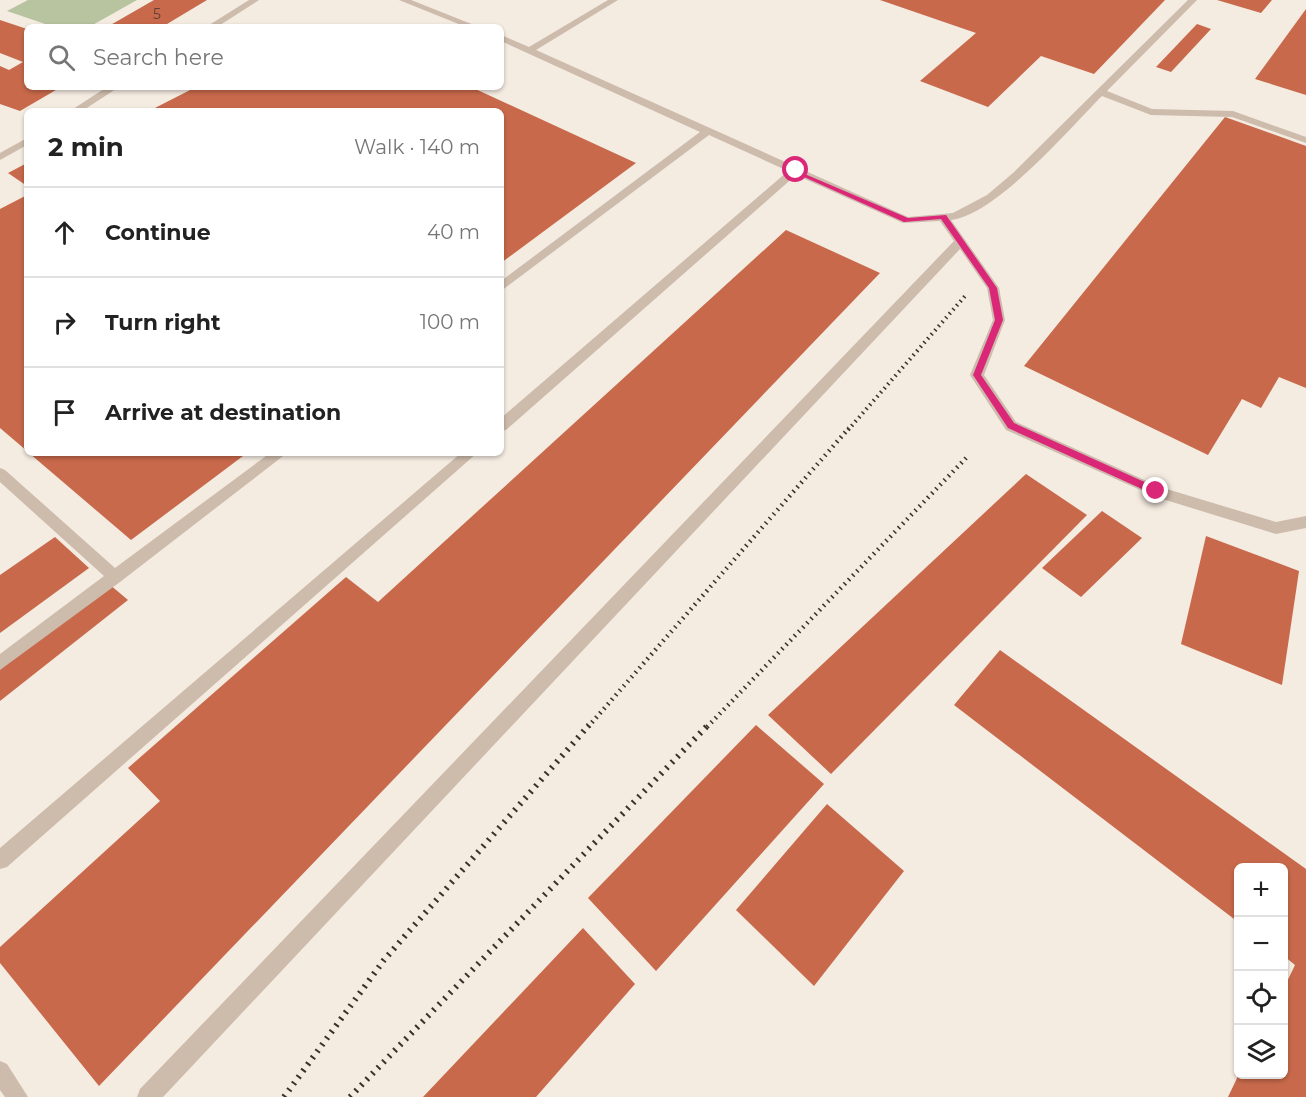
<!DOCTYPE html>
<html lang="en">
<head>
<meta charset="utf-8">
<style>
	body { margin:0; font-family:Montserrat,sans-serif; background:#f6f6f6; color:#222 }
	.controls { position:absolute; right:18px; bottom:18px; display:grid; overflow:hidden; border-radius:9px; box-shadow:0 2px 4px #0004 }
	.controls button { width:54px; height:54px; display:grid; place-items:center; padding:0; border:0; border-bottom:2px solid #e0e0e0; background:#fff; color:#222; font:30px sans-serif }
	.stop { position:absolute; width:18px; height:18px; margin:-14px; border:4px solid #db2777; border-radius:50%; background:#fff }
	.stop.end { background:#db2777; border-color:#fff; box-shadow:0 2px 6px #0008 }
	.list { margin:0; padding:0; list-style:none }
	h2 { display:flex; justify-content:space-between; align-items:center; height:78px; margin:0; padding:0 24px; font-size:26px }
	h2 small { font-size:20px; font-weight:400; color:#767676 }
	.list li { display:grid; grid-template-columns:39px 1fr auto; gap:18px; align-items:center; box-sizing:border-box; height:90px; padding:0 24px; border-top:2px solid #e0e0e0 }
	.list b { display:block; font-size:22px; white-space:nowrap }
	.list em { font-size:20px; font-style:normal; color:#767676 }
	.icon { flex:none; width:33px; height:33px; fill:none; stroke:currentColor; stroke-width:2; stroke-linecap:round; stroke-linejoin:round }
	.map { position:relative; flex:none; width:1306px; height:1097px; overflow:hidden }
	.search { position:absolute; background:#fff; box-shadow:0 2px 4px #0004; left:24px; top:24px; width:480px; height:66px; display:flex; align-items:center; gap:15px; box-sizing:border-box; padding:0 21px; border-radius:9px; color:#767676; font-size:22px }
	.panel { position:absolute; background:#fff; box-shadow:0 2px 4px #0004; left:24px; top:108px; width:480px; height:348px; border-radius:9px }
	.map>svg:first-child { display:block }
</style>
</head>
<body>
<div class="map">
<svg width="1306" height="1097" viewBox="0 0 1306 1097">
	<rect width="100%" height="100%" fill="#f4ebe1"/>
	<path fill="#b8c4a0" d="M28,0h109l-48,27h-35l-47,-16z"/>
	<g fill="#c8694b">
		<path d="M154,0h53l-45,27h-55z"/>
		<path d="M880,0h285l-71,74 -53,-18 -53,51 -68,-26 56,-48z"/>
		<path d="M1217,0h55l-11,13z"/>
		<path d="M1306,9v86l-51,-16z"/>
		<path d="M0,20l27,9v58h34l-41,24 -20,-7v-38l9,4 14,-8 -23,-9z"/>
		<path d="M1197,24l14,5 -40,43 -15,-5z"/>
		<path d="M196,87h275l165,76 -135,100v-152h-352z"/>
		<path d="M1225,117l81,29v242l-27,-11 -18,31 -19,-9 -34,56 -184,-89z"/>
		<path d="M27,163v23l-19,-13z"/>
		<path d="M27,195v256l-27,-23v-219z"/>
		<path d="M786,230l94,43 -781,813 -99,-123v-16l160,-146 -32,-33 218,-191 32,25z"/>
		<path d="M29,453h218l-116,87z"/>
		<path d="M1026,474l61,41 -256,259 -63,-59z"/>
		<path d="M1102,511l40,27 -61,59 -39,-29z"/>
		<path d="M1206,536l93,35 -17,114 -101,-41z"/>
		<path d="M55,537l34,31 -89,65v-58z"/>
		<path d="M109,584l19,16 -128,101v-33z"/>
		<path d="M1000,650l306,219v228h-78l11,-23h45v-86l11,-23 -11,-9v-88h-46v54l-284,-217z"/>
		<path d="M756,725l68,59 -168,187 -68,-73z"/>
		<path d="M827,804l77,67 -90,115 -78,-76z"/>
		<path d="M583,928l52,56 -99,113h-113z"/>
	</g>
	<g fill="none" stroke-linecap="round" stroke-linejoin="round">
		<g fill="#cdbbac" fill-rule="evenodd">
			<path d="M249,0h10l-42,27h-11z"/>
			<path d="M399,0h12l68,27h-13z"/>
			<path d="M608,0h10l-82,50 372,167 45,-4 34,-18 26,-22 175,-173h9l-90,91 45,18 81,2 73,26v6l-74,-26 -81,-2 -49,-19c-33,33 -106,119 -151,124l48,68 6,32 -21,55 32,47 144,65 116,35 30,-6v12l-30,6 -120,-37 -150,-67 -36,-55 23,-55 -6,-32 -27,-39 -797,848h-26l3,-8 814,-848 -14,-20 -37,2 -107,-48 -290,255 -5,1v-13l287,-247 -79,-36 -208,156v-10l199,-149 -199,-91v-6l28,12z"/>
			<path d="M107,87h12l-37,24h-12z"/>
			<path d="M27,138v7l-27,15v-7z"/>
			<path d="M270,453h17l-167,129 -120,88v-16l104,-78 -104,-94v-14l5,2 110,98z"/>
			<path d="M461,453h16l-470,414 -7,2v-21z"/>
			<path d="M0,1061l7,3 21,33h-23l-5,-7z"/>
		</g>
		<path stroke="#3b302b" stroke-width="4" stroke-dasharray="1.5 4" stroke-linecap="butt" d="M848,430l118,-135"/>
		<g stroke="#3b302b" stroke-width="4.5" stroke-dasharray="1.5 4.5" stroke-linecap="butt">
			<path d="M588,727l261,-299"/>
			<path d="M707,727l261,-271"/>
		</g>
		<g stroke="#3b302b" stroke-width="6" stroke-dasharray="2 6" stroke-linecap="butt">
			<path d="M284,1097l100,-137 205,-235"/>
			<path d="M350,1097l358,-372"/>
		</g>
	</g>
	<path fill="#db2777" d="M793,169l115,49 38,-3 51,73 6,32 -22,55 33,48 146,66v5h-7l-145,-66 -35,-53 22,-55 -6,-32 -48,-69 -37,3 -111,-50z"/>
	<g text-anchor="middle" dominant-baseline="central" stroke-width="4.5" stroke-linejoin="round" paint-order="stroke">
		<g font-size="14" fill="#5e3e33">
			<text x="157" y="14">5</text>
		</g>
	</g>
</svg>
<div class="controls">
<button>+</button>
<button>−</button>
<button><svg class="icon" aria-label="locate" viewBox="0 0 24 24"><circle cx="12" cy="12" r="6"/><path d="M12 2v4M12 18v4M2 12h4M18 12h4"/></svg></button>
<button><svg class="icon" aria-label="layers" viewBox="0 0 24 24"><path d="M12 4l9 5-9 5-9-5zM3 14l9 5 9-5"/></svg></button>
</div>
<div class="stop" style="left:796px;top:170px"></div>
<div class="stop end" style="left:1156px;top:491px"></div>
<div class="search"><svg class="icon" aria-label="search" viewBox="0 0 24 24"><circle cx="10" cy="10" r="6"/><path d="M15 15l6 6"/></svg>Search here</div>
<section class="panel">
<h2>2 min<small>Walk · 140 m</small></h2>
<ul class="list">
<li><svg class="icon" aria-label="ahead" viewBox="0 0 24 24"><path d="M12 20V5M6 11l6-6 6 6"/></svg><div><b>Continue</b></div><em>40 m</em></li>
<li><svg class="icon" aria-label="right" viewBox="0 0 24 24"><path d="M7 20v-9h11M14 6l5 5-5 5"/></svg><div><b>Turn right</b></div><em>100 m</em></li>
<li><svg class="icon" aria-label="arrive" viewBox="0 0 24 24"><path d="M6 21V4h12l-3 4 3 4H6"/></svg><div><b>Arrive at destination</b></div></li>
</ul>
</section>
</div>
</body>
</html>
